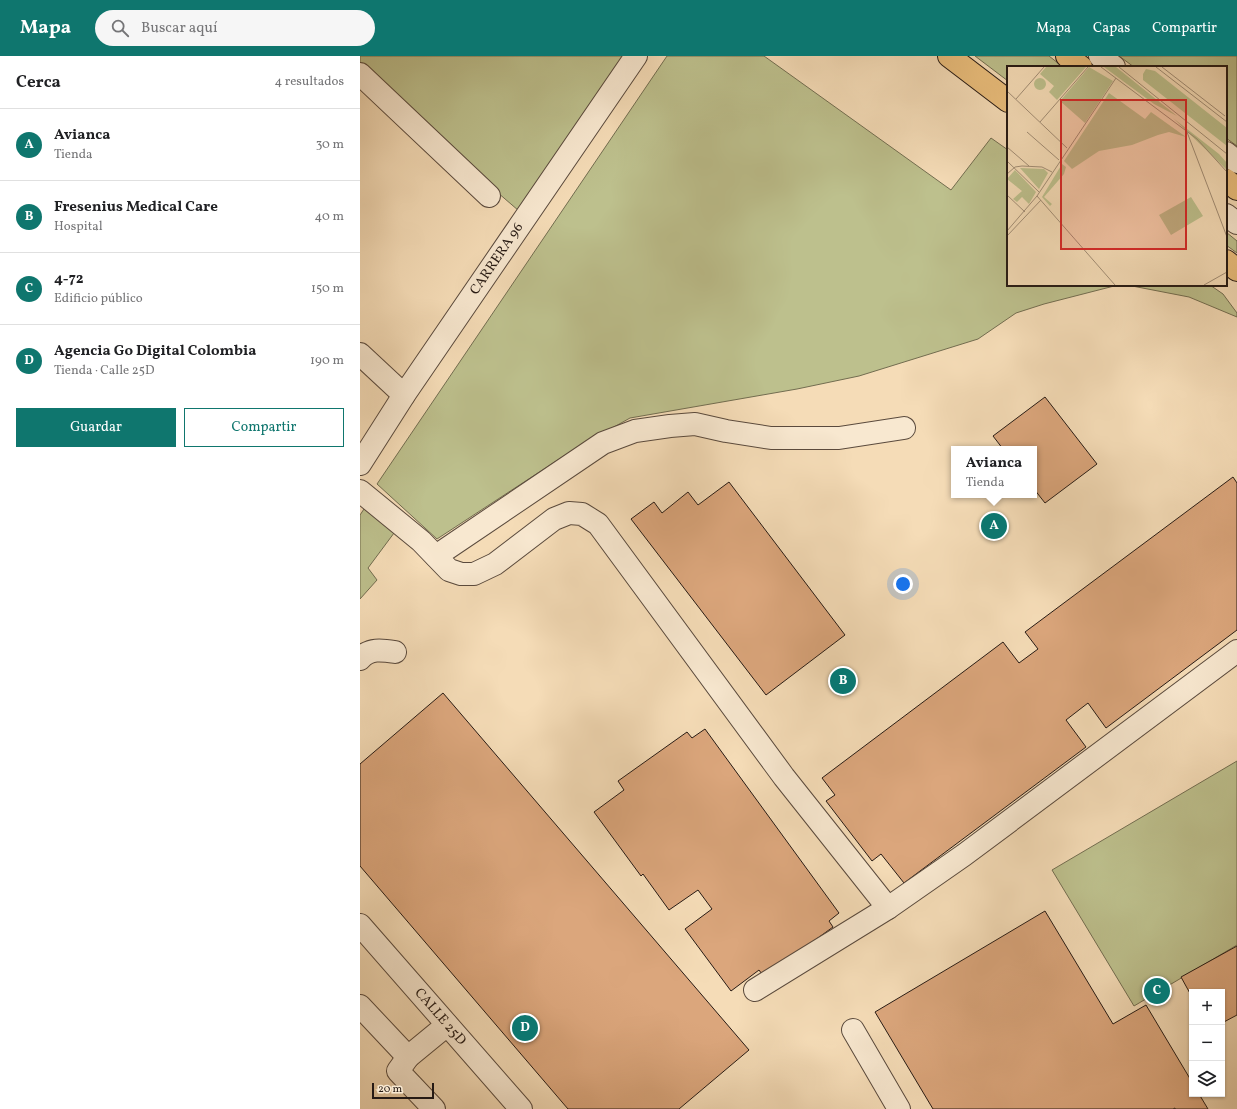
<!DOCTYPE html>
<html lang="es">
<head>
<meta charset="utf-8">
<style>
	body { margin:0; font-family:Vollkorn,serif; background:#f6f6f6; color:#202124 }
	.controls { position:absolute; right:12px; bottom:12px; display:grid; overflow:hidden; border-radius:0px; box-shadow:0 1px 3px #0004 }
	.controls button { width:36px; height:36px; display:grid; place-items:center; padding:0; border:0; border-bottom:1px solid #e0e0e0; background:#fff; color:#202124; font:20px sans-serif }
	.scale { position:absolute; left:12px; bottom:10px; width:62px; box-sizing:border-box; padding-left:4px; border:2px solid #261a14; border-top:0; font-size:11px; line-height:14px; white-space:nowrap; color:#261a14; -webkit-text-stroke:3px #f8e8d0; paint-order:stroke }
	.you { position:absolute; left:543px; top:528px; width:14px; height:14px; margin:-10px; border:3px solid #fff; border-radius:50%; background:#1a73e8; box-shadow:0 0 0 6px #1a73e833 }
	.badge { display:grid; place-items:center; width:26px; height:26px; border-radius:50%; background:#0f766e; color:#fff; font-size:13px; font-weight:700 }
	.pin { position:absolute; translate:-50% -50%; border:2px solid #fff; box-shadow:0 1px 4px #0006 }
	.popup { position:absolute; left:591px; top:390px; width:86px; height:52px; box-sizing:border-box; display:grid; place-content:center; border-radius:0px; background:#fff; filter:drop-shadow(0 1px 3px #0005); font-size:13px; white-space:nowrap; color:#757577 }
	.popup b { font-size:15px; color:#202124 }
	.popup::after { content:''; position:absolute; left:50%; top:100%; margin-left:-8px; border:8px solid transparent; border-top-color:#fff }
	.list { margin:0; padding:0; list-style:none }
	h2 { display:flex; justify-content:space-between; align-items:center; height:52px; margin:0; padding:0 16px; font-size:17px }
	h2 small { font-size:13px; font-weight:400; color:#757577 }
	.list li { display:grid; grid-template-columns:26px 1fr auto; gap:12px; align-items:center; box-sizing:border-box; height:72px; padding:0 16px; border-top:1px solid #e0e0e0 }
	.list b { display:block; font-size:15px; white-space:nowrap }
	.list p { margin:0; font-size:13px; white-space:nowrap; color:#757577 }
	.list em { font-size:13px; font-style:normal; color:#757577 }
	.actions { display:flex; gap:8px; padding:12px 16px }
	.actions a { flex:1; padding:9px 0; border:1px solid #0f766e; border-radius:0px; text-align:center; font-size:14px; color:#0f766e }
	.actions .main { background:#0f766e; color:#fff }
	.icon { flex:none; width:22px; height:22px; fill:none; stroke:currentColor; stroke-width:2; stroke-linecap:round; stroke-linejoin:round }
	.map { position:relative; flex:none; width:877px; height:1053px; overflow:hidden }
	header { display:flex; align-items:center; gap:24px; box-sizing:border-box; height:56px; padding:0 20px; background:#0f766e; color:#fff }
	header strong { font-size:19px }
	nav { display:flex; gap:22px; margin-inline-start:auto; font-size:14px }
	.search { width:280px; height:36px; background:#f6f6f6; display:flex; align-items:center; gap:10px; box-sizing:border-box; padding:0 14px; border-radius:22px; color:#757577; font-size:15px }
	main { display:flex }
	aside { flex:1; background:#fff }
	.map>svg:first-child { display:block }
</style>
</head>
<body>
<header>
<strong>Mapa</strong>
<div class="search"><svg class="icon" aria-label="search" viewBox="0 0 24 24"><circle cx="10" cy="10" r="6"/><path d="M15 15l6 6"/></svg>Buscar aquí</div>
<nav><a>Mapa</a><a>Capas</a><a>Compartir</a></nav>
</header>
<main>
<aside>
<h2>Cerca<small>4 resultados</small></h2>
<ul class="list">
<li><span class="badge">A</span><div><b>Avianca</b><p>Tienda</p></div><em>30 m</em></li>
<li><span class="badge">B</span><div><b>Fresenius Medical Care</b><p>Hospital</p></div><em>40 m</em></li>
<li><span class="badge">C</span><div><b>4-72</b><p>Edificio público</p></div><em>150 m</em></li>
<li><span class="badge">D</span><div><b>Agencia Go Digital Colombia</b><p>Tienda · Calle 25D</p></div><em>190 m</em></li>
</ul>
<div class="actions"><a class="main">Guardar</a><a>Compartir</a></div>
</aside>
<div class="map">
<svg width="877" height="1053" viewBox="0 0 877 1053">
	<rect width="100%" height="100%" fill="#f5dcb7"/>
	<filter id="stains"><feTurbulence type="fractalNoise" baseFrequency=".005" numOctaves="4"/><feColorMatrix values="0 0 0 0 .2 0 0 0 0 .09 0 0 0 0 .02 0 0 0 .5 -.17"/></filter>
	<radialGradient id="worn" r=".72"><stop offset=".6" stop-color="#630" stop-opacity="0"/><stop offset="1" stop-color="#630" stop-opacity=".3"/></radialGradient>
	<g fill="#bdc08d" stroke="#726d50">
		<path d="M0,0h276l-110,161 -166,-143z"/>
		<path d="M307,0h97l187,134 40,-52 17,12v135h110l-74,19 -28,9 -38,26 -119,37 -62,13 -167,29 -57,32 -136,89 -60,-55z"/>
		<path d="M615,0h74l14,11h-55v14z"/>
		<path d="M759,0h118v90l-11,-8v-71h-92z"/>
		<path d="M866,176l11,9v12l-11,-8z"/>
		<path d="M767,229h83l13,9 14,19v4l-48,-20z"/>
		<path d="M4,453l33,20 -29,39 9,12 -17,19v-84z"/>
		<path d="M877,705v184l-103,61 -82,-136z"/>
	</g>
	<g fill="#dba67c" stroke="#261a14">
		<path d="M685,341l52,67 -52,39 -11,-14v-40h-31l-10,-13z"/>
		<path d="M873,421l4,6v147l-131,98 -18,-25 -22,17 20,27 -182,136 -23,-29 -9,7 -46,-60 9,-6 -13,-17 181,-136 16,21 19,-14 -13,-17z"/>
		<path d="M369,426l116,153 -79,60 -135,-176 23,-17 8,11 26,-21 10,13z"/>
		<path d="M83,637l306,357 -70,59h-111l-208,-243v-102z"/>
		<path d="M345,673l134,184 -10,8 4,6 -69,50 -5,-7 -28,21 -46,-62 27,-20 -14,-19 -29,20 -26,-36 -2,2 -47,-64 30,-22 -6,-9 69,-49 5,6z"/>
		<path d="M685,855l68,113 33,-19 46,77v12h7l9,15h-33v-1l-2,1h-240l-58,-97z"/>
		<path d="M877,890v69l-15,8v-31h-30v5l-11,-20z"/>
	</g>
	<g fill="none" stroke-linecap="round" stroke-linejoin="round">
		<defs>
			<g id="minor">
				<path d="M740,0l14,11"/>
				<path d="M0,18l129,122"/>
				<path d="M866,97l11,9"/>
				<path d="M866,159l11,8"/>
				<path d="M0,298l44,41"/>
				<path d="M0,408l44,-69 232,-339"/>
				<path d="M0,435l61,50 28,29 12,4h13l21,-10 59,-45 15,-6 13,1 16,10 186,253 104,131"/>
				<path d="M76,500l167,-113 32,-12 35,-5 25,-2 31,7 45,7h68l65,-10"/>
				<path d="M0,603c9,-11 22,-9 35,-7"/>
				<path d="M0,869l161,184"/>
				<path d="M395,934l133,-82 76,-53 273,-204"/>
				<path d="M0,950l48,51 39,-32"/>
				<path d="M493,974l46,79"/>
				<path d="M48,1001l-10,14 36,38"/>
			</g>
			<g id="major">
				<path d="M589,0l59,45"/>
				<path d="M707,0l14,11"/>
				<path d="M866,124l11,9"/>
				<path d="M866,205l11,9"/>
			</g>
		</defs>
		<use href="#minor" stroke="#5a4a3d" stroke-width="24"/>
		<use href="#major" stroke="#261a14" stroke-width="24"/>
		<use href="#minor" stroke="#f8e8d0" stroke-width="22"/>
		<use href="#major" stroke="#eabe7c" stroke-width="22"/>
	</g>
	<g text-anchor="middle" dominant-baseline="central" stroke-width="3" stroke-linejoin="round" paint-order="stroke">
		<g font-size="14" fill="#261a14" stroke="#f8e8d0">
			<text transform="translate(137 203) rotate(-56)">CARRERA 96</text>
			<text transform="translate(80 961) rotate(49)">CALLE 25D</text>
		</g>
	</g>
	<g transform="translate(647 10)">
		<rect width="220" height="220" fill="#f5dcb7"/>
		<path d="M39,1h40l-29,33 -8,-8 5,-6 -14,-12zM82,1l24,14 -28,42 -25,-22zM97,1h12l61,49 -23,-12zM139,3l9,2 72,57v18l-84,-66v-6zM27 18a6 6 0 1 1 12 0a6 6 0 1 1-12 0ZM102,27l36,26 6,-7 35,25 -17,-5 -11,3 -26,10 -33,6 -27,18 -8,-8zM166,52l46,36 8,9v7zM55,98l4,3 -2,7 -20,23 8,7 -2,2 -8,-9zM13,102l24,1 4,4 -9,16zM8,104l21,22 -7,12 -7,-7 -5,5 -4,-3 9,-8 -15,-12zM184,131l12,19 -32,19 -12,-20z" fill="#bdc08d"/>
		<path fill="none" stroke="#a28e76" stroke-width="1" d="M94,1l96,72 30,33M112,1l108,87M149,1l71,55M155,1l63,49M0,25l60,57M9,33l28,-32M33,56l48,-55M20,66l32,28M180,66l40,105M0,81l22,19M0,95l32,31M0,108l8,-7 7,-1 20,1 10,5M0,129l18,17M30,130l78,89M0,165l30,-35 79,-118M0,170l34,-36M197,219l23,-13"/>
		<path fill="#d62828" fill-opacity="0.15" stroke="#d62828" stroke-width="2" d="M54,34h125v149h-125z"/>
		<rect width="220" height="220" fill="none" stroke="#261a14" stroke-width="2"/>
	</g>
	<rect width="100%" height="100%" filter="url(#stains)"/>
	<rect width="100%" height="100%" fill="url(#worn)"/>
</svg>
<div class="controls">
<button>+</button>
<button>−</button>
<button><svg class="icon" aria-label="layers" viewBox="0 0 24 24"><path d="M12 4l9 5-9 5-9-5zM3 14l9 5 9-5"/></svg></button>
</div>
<div class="scale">20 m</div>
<div class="you"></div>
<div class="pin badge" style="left:634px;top:470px">A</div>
<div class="popup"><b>Avianca</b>Tienda</div>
<div class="pin badge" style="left:483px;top:625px">B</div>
<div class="pin badge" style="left:797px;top:935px">C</div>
<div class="pin badge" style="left:165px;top:972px">D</div>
</div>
</main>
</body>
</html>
